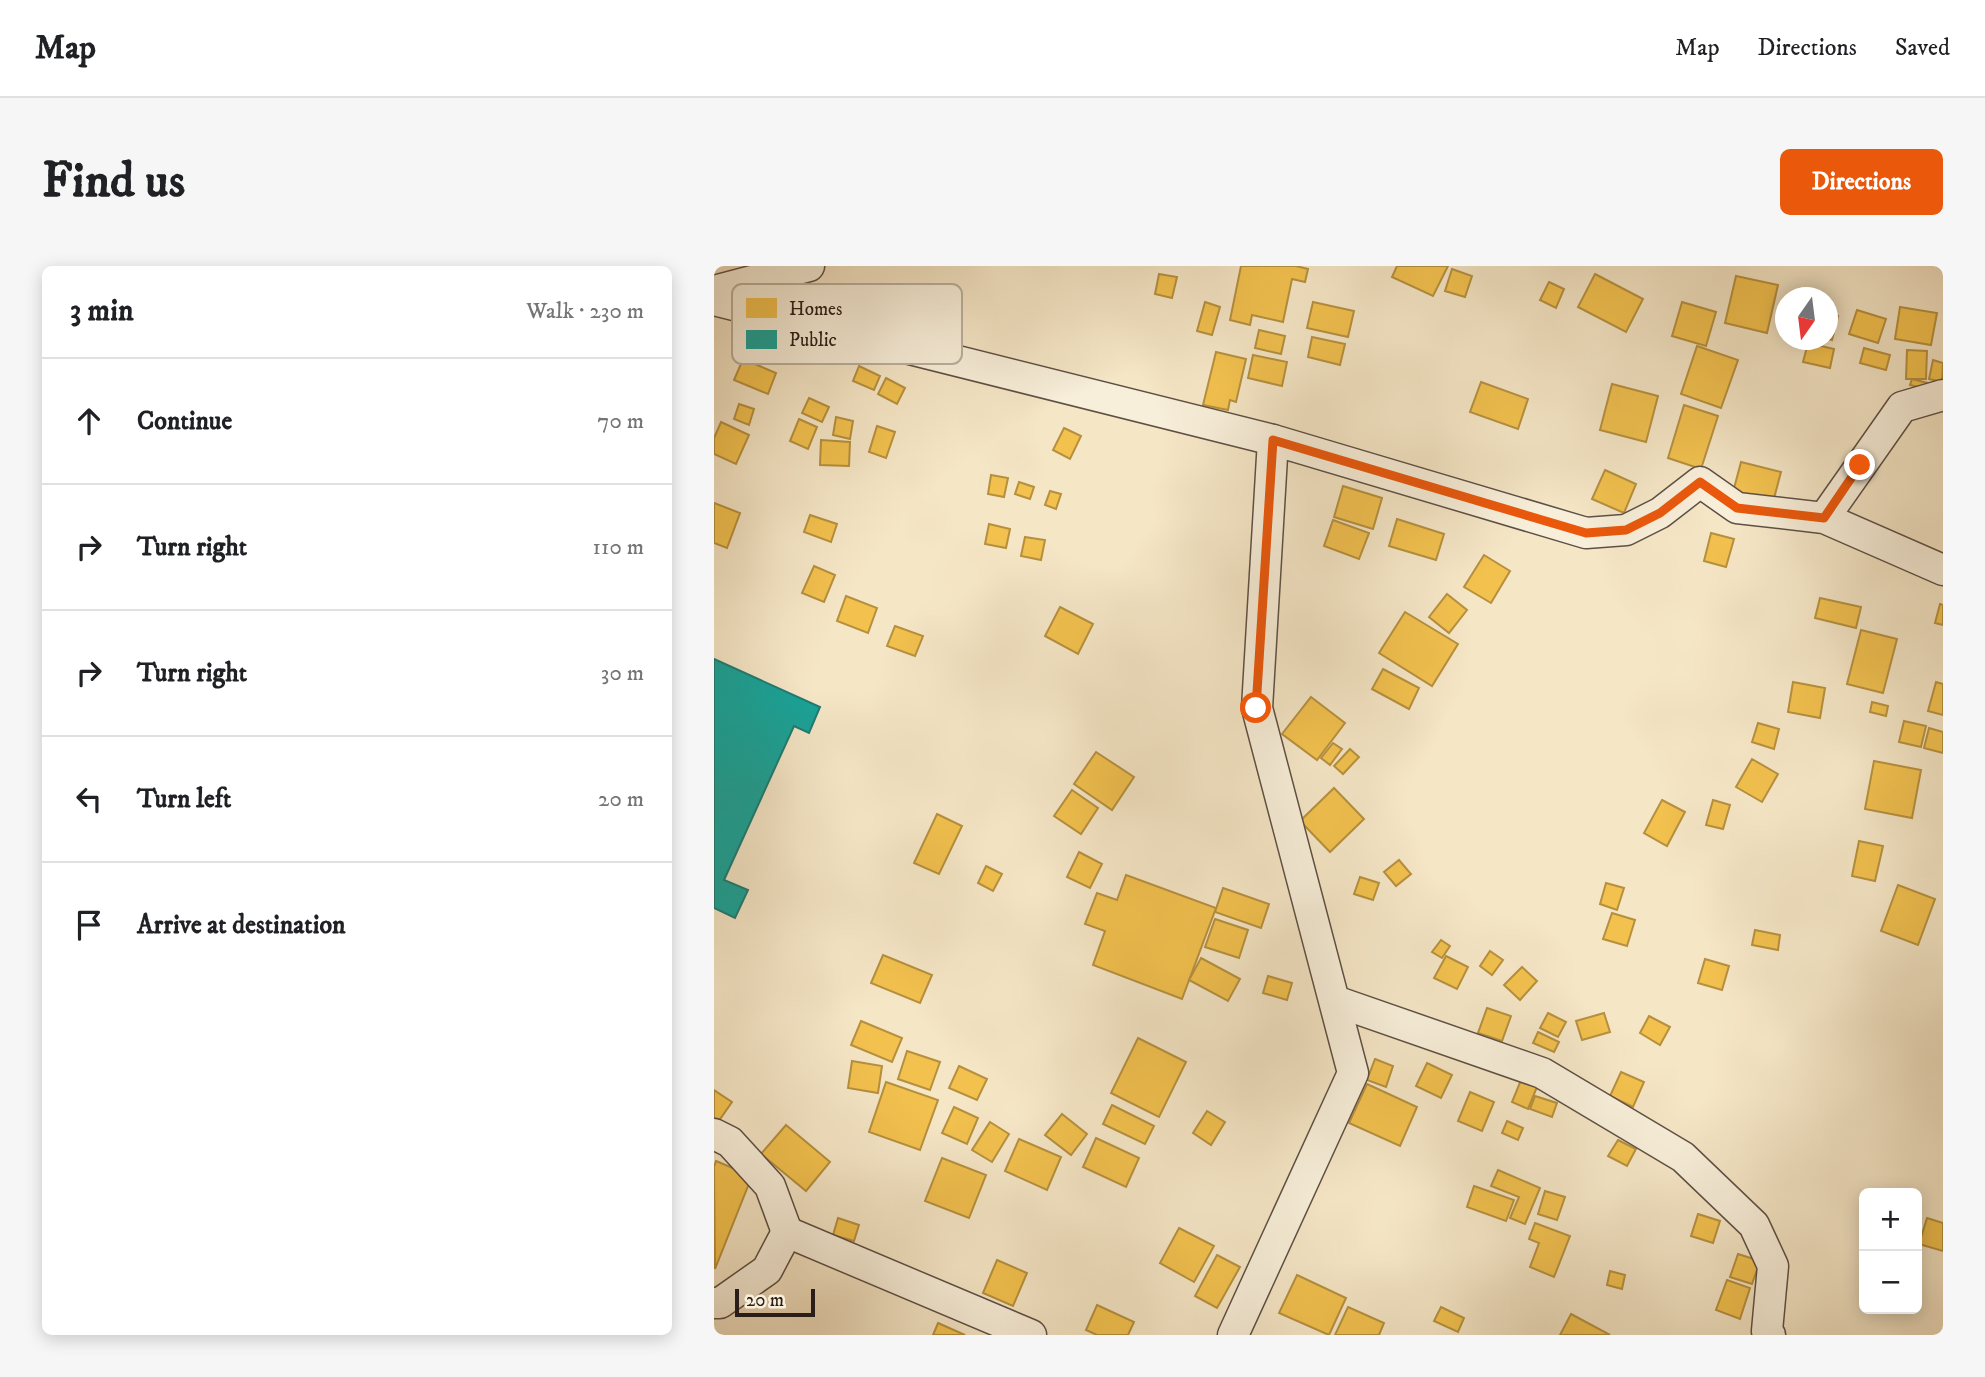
<!DOCTYPE html>
<html lang="en">
<head>
<meta charset="utf-8">
<style>
	body { margin:0; font-family:"IM FELL DW Pica",serif; background:#f6f6f6; color:#202124 }
	.controls { position:absolute; right:21px; bottom:21px; display:grid; overflow:hidden; border-radius:10px; box-shadow:0 4px 18px #0003 }
	.controls button { width:63px; height:63px; display:grid; place-items:center; padding:0; border:0; border-bottom:2px solid #e0e0e0; background:#fff; color:#202124; font:35px sans-serif }
	.compass { position:absolute; left:1061px; top:21px; width:63px; height:63px; border-radius:50%; background:#fff; box-shadow:0 4px 18px #0003; rotate:194deg }
	.scale { position:absolute; left:21px; bottom:18px; width:80px; box-sizing:border-box; padding-left:7px; border:4px solid #2b1e18; border-top:0; font-size:19px; line-height:24px; white-space:nowrap; color:#2b1e18; -webkit-text-stroke:5px #f8efda; paint-order:stroke }
	.stop { position:absolute; width:21px; height:21px; margin:-16px; border:5px solid #ea580c; border-radius:50%; background:#fff }
	.stop.end { background:#ea580c; border-color:#fff; box-shadow:0 2px 7px #0008 }
	.list { margin:0; padding:0; list-style:none }
	h2 { display:flex; justify-content:space-between; align-items:center; height:91px; margin:0; padding:0 28px; font-size:30px }
	h2 small { font-size:23px; font-weight:400; color:#757577 }
	.list li { display:grid; grid-template-columns:46px 1fr auto; gap:21px; align-items:center; box-sizing:border-box; height:126px; padding:0 28px; border-top:2px solid #e0e0e0 }
	.list b { display:block; font-size:26px; white-space:nowrap }
	.list em { font-size:23px; font-style:normal; color:#757577 }
	.icon { flex:none; width:38px; height:38px; fill:none; stroke:currentColor; stroke-width:2; stroke-linecap:round; stroke-linejoin:round }
	.map { position:relative; flex:none; width:1229px; height:1069px; overflow:hidden; border-radius:10px }
	header { display:flex; align-items:center; gap:42px; box-sizing:border-box; height:98px; padding:0 35px; background:#fff; border-bottom:2px solid #e0e0e0 }
	header strong { font-size:33px }
	nav { display:flex; gap:38px; margin-inline-start:auto; font-size:24px }
	.intro { display:flex; align-items:center; justify-content:space-between; box-sizing:border-box; height:168px; padding:0 42px }
	h1 { margin:0; font-size:49px }
	.button { padding:18px 32px; border-radius:10px; background:#ea580c; color:#fff; font-size:24px; font-weight:700 }
	main { display:flex; gap:42px; padding:0 42px }
	aside { flex:1; background:#fff; border-radius:10px; box-shadow:0 4px 18px #0003 }
	.map>svg:first-child { display:block }
</style>
</head>
<body>
<header>
<strong>Map</strong>
<nav><a>Map</a><a>Directions</a><a>Saved</a></nav>
</header>
<div class="intro"><h1>Find us</h1><a class="button">Directions</a></div>
<main>
<aside>
<h2>3 min<small>Walk · 230 m</small></h2>
<ul class="list">
<li><svg class="icon" aria-label="ahead" viewBox="0 0 24 24"><path d="M12 20V5M6 11l6-6 6 6"/></svg><div><b>Continue</b></div><em>70 m</em></li>
<li><svg class="icon" aria-label="right" viewBox="0 0 24 24"><path d="M7 20v-9h11M14 6l5 5-5 5"/></svg><div><b>Turn right</b></div><em>110 m</em></li>
<li><svg class="icon" aria-label="right" viewBox="0 0 24 24"><path d="M7 20v-9h11M14 6l5 5-5 5"/></svg><div><b>Turn right</b></div><em>30 m</em></li>
<li><svg class="icon" aria-label="left" viewBox="0 0 24 24"><path d="M17 20v-9H6M10 6l-5 5 5 5"/></svg><div><b>Turn left</b></div><em>20 m</em></li>
<li><svg class="icon" aria-label="arrive" viewBox="0 0 24 24"><path d="M6 21V4h12l-3 4 3 4H6"/></svg><div><b>Arrive at destination</b></div></li>
</ul>
</aside>
<div class="map">
<svg width="1229" height="1069" viewBox="0 0 1229 1069">
	<rect width="100%" height="100%" fill="#f5e6c6"/>
	<filter id="stains"><feTurbulence type="fractalNoise" baseFrequency=".00286" numOctaves="4"/><feColorMatrix values="0 0 0 0 .2 0 0 0 0 .09 0 0 0 0 .02 0 0 0 .5 -.17"/></filter>
	<radialGradient id="worn" r=".72"><stop offset=".6" stop-color="#630" stop-opacity="0"/><stop offset="1" stop-color="#630" stop-opacity=".3"/></radialGradient>
	<g fill="#f2c14e" stroke="#b6903e" stroke-width="2">
		<path d="M527,0h55l12,3 -3,13 -13,-3 -9,43 -31,-7 -2,10 -20,-5z"/>
		<path d="M683,0h51l-15,30 -41,-19z"/>
		<path d="M738,3l20,7 -7,21 -20,-6z"/>
		<path d="M445,8l18,3 -5,21 -17,-4z"/>
		<path d="M881,8l48,25 -17,33 -48,-25z"/>
		<path d="M1022,10l42,9 -11,48 -42,-10z"/>
		<path d="M835,16l15,7 -8,19 -16,-8z"/>
		<path d="M491,36l15,5 -8,28 -15,-4z"/>
		<path d="M599,36l41,9 -6,26 -41,-9z"/>
		<path d="M968,36l34,10 -10,34 -34,-10z"/>
		<path d="M1186,41l37,6 -6,32 -36,-6z"/>
		<path d="M1143,44l29,9 -8,24 -29,-9z"/>
		<path d="M1114,47l10,3 -6,24 -4,-1z"/>
		<path d="M545,64l26,6 -4,18 -26,-6z"/>
		<path d="M598,71l33,7 -5,21 -32,-8z"/>
		<path d="M1094,77l26,6 -4,19 -27,-6z"/>
		<path d="M983,80l41,14 -17,48 -40,-14z"/>
		<path d="M1150,82l26,7 -4,15 -26,-7z"/>
		<path d="M1193,84l20,1 -1,28h-20z"/>
		<path d="M502,86l30,7 -10,43 -6,-2 -2,10 -25,-5z"/>
		<path d="M539,89l34,7 -5,24 -34,-8z"/>
		<path d="M29,93l33,14 -8,21 -34,-14z"/>
		<path d="M1219,94l10,3 -1,19 -13,-3z"/>
		<path d="M145,100l21,10 -6,14 -21,-9z"/>
		<path d="M172,112l19,10 -8,16 -19,-10z"/>
		<path d="M1198,113l16,4 -1,6 -17,-4z"/>
		<path d="M767,116l47,17 -10,30 -48,-17z"/>
		<path d="M898,118l46,12 -12,46 -46,-12z"/>
		<path d="M95,132l20,9 -7,15 -20,-9z"/>
		<path d="M25,138l15,5 -5,16 -15,-6z"/>
		<path d="M970,139l34,11 -17,53 -33,-11z"/>
		<path d="M122,151l17,4 -3,18 -17,-4z"/>
		<path d="M85,153l18,8 -9,22 -18,-8z"/>
		<path d="M7,156l28,13 -13,29 -22,-10v-16z"/>
		<path d="M163,160l18,6 -9,26 -17,-6z"/>
		<path d="M350,162l17,8 -11,23 -17,-9z"/>
		<path d="M107,174l29,2 -1,24 -29,-1z"/>
		<path d="M1027,196l40,10 -8,30 -40,-10z"/>
		<path d="M891,204l31,14 -12,29 -32,-14z"/>
		<path d="M277,209l17,3 -4,19 -16,-3z"/>
		<path d="M305,216l15,5 -4,12 -15,-5z"/>
		<path d="M629,220l39,12 -9,31 -39,-12z"/>
		<path d="M336,225l11,3 -5,15 -11,-4z"/>
		<path d="M0,237l26,10 -13,35 -13,-5z"/>
		<path d="M96,249l27,9 -6,18 -27,-10z"/>
		<path d="M683,253l47,15 -8,26 -47,-14z"/>
		<path d="M619,254l36,13 -10,26 -35,-13z"/>
		<path d="M275,258l21,5 -4,19 -21,-4z"/>
		<path d="M997,267l23,6 -8,28 -22,-6z"/>
		<path d="M311,271l20,3 -4,20 -20,-4z"/>
		<path d="M770,289l26,16 -19,32 -27,-16z"/>
		<path d="M100,300l21,9 -11,27 -22,-9z"/>
		<path d="M733,328l20,16 -18,23 -20,-16z"/>
		<path d="M132,330l31,12 -9,25 -31,-12z"/>
		<path d="M1106,332l41,9 -5,21 -41,-10z"/>
		<path d="M1226,338l3,1v20l-8,-2z"/>
		<path d="M346,341l33,17 -15,30 -33,-18z"/>
		<path d="M691,346l53,32 -26,42 -53,-33z"/>
		<path d="M181,360l28,10 -8,20 -28,-10z"/>
		<path d="M1147,364l36,9 -14,54 -36,-9z"/>
		<path d="M669,403l36,19 -10,21 -37,-20z"/>
		<path d="M1079,416l32,6 -5,30 -32,-6z"/>
		<path d="M1222,416l7,2v31l-15,-4z"/>
		<path d="M597,431l34,26 -28,37 -35,-26z"/>
		<path d="M1158,436l16,4 -2,10 -16,-4z"/>
		<path d="M1190,455l22,5 -5,21 -22,-5z"/>
		<path d="M1044,457l21,6 -5,20 -22,-7z"/>
		<path d="M1215,462l14,4v21l-19,-5z"/>
		<path d="M619,477l9,6 -12,16 -9,-7z"/>
		<path d="M636,483l9,8 -16,17 -9,-8z"/>
		<path d="M382,486l38,25 -22,33 -38,-26z"/>
		<path d="M1038,493l26,15 -16,28 -26,-15z"/>
		<path d="M1160,495l47,9 -9,48 -47,-9z"/>
		<path d="M620,522l30,31 -34,33 -30,-31z"/>
		<path d="M358,524l26,18 -17,26 -27,-18z"/>
		<path d="M948,534l23,12 -18,34 -23,-13z"/>
		<path d="M999,534l17,5 -7,24 -17,-4z"/>
		<path d="M223,548l25,12 -23,48 -25,-11z"/>
		<path d="M1145,575l24,5 -8,35 -23,-5z"/>
		<path d="M365,586l23,12 -12,24 -23,-11z"/>
		<path d="M685,594l12,14 -15,12 -12,-14z"/>
		<path d="M272,600l16,8 -9,17 -15,-8z"/>
		<path d="M412,609l90,33 -34,91 -89,-34 12,-34 -20,-7 12,-31 20,7z"/>
		<path d="M646,611l19,6 -6,17 -19,-6z"/>
		<path d="M892,617l18,5 -7,22 -17,-6z"/>
		<path d="M1184,619l37,14 -17,46 -37,-14z"/>
		<path d="M509,622l46,16 -8,24 -46,-16z"/>
		<path d="M898,647l23,7 -8,26 -24,-7z"/>
		<path d="M501,653l33,11 -9,28 -34,-11z"/>
		<path d="M1041,664l25,5 -2,15 -26,-5z"/>
		<path d="M727,674l9,6 -8,12 -10,-6z"/>
		<path d="M776,685l13,9 -11,15 -12,-9z"/>
		<path d="M169,689l49,20 -12,28 -49,-20z"/>
		<path d="M732,690l22,11 -11,22 -23,-11z"/>
		<path d="M487,692l39,21 -12,22 -39,-21z"/>
		<path d="M991,693l24,7 -7,24 -24,-7z"/>
		<path d="M808,701l15,14 -17,19 -16,-15z"/>
		<path d="M554,710l24,7 -5,17 -24,-7z"/>
		<path d="M773,742l24,8 -9,25 -24,-8z"/>
		<path d="M834,747l18,9 -8,15 -18,-9z"/>
		<path d="M890,747l6,19 -28,8 -6,-19z"/>
		<path d="M935,750l21,11 -10,18 -20,-12z"/>
		<path d="M147,755l41,17 -10,24 -41,-17z"/>
		<path d="M824,766l21,10 -5,10 -21,-9z"/>
		<path d="M424,772l48,24 -27,55 -48,-24z"/>
		<path d="M193,785l33,11 -10,28 -32,-11z"/>
		<path d="M661,793l18,7 -7,21 -19,-7z"/>
		<path d="M138,795l30,5 -4,27 -30,-5z"/>
		<path d="M713,797l25,12 -11,23 -25,-12z"/>
		<path d="M245,800l28,13 -10,21 -28,-12z"/>
		<path d="M907,806l23,10 -11,25 -23,-11z"/>
		<path d="M807,814l16,7 -9,22 -16,-7z"/>
		<path d="M172,816l52,18 -18,50 -51,-18z"/>
		<path d="M653,818l50,23 -17,39 -51,-23z"/>
		<path d="M0,824l18,12 -16,23 -2,-2z"/>
		<path d="M756,826l24,10 -12,29 -24,-10z"/>
		<path d="M821,830l22,7 -5,14 -22,-8z"/>
		<path d="M398,839l42,21 -9,18 -42,-20z"/>
		<path d="M240,841l24,11 -11,26 -25,-11z"/>
		<path d="M493,845l18,11 -14,23 -18,-12z"/>
		<path d="M348,848l25,20 -16,21 -26,-20z"/>
		<path d="M793,855l16,7 -5,12 -16,-7z"/>
		<path d="M276,856l19,12 -17,28 -20,-12z"/>
		<path d="M72,859l44,37 -24,29 -45,-37z"/>
		<path d="M382,872l43,20 -13,29 -43,-20z"/>
		<path d="M305,873l42,18 -14,33 -42,-19z"/>
		<path d="M904,874l18,9 -9,17 -19,-10z"/>
		<path d="M228,892l44,17 -17,43 -44,-17z"/>
		<path d="M2,895l36,15 -37,93 -1,-102z"/>
		<path d="M784,904l42,18 -15,36 -15,-6 9,-21 -28,-11z"/>
		<path d="M760,920l40,14 -8,21 -39,-14z"/>
		<path d="M831,925l20,6 -8,23 -19,-6z"/>
		<path d="M984,948l22,7 -7,22 -22,-7z"/>
		<path d="M124,952l21,7 -5,16 -21,-6z"/>
		<path d="M1213,952l16,5v28l-24,-7z"/>
		<path d="M821,957l35,13 -16,41 -24,-10 9,-24 -10,-4z"/>
		<path d="M465,962l35,18 -20,36 -34,-19z"/>
		<path d="M1024,988l22,7 -8,23 -22,-7z"/>
		<path d="M503,989l23,12 -23,41 -22,-12z"/>
		<path d="M283,994l30,13 -14,33 -30,-13z"/>
		<path d="M896,1005l15,4 -3,14 -15,-4z"/>
		<path d="M583,1009l49,23 -17,37 -50,-22z"/>
		<path d="M1013,1014l23,8 -10,31 -24,-9z"/>
		<path d="M383,1039l37,17 -6,13h-31l-11,-5z"/>
		<path d="M634,1041l36,16 -5,12h-44z"/>
		<path d="M727,1041l23,11 -6,14 -24,-11z"/>
		<path d="M857,1048l39,21h-50z"/>
		<path d="M224,1057l27,12h-32z"/>
	</g>
	<path fill="#17a398" stroke="#1d7b72" stroke-width="2" d="M0,393l106,48 -11,26 -15,-7 -70,154 24,10 -13,28 -21,-10z"/>
	<g fill="none" stroke-linecap="round" stroke-linejoin="round">
		<defs>
			<g id="street">
				<path d="M0,25l95,-25"/>
				<path d="M0,34l559,140 313,93 40,-3 34,-17 40,-31 37,26 87,10 119,52"/>
				<path d="M1110,252l78,-111 41,-12"/>
				<path d="M621,735l207,72 141,84 71,68 19,41 -6,65 3,4"/>
				<path d="M0,868l16,8 40,44 17,46"/>
				<path d="M0,1037h6l47,-33 20,-38 244,103"/>
				<path d="M519,1069l120,-262 -96,-365 16,-268"/>
			</g>
		</defs>
		<use href="#street" stroke="#5e5044" stroke-width="33"/>
		<use href="#street" stroke="#f8efda" stroke-width="30"/>
	</g>
	<g fill="none" stroke-linecap="round" stroke-linejoin="round">
		<path stroke="#ea580c" stroke-width="9" d="M542,442l17,-268 313,93 40,-3 34,-17 40,-31 37,26 87,10 36,-53"/>
	</g>
	<rect x="18" y="18" width="230" height="80" rx="10" fill="#f8efda" stroke="#bab0a0" stroke-width="2"/>
	<rect x="32" y="32" width="31" height="20" fill="#f2c14e"/>
	<rect x="32" y="64" width="31" height="19" fill="#17a398"/>
	<g font-size="19" fill="#2b1e18">
		<text x="75" y="49">Homes</text>
		<text x="75" y="80">Public</text>
	</g>
	<rect width="100%" height="100%" filter="url(#stains)"/>
	<rect width="100%" height="100%" fill="url(#worn)"/>
</svg>
<div class="controls">
<button>+</button>
<button>−</button>
</div>
<svg class="compass" viewBox="-18 -18 36 36"><path d="M0-13l5 13h-10z" fill="#e53935"/><path d="M0 13l5-13h-10z" fill="#757577"/></svg>
<div class="scale">20 m</div>
<div class="stop" style="left:542px;top:442px"></div>
<div class="stop end" style="left:1146px;top:199px"></div>
</div>
</main>
</body>
</html>
